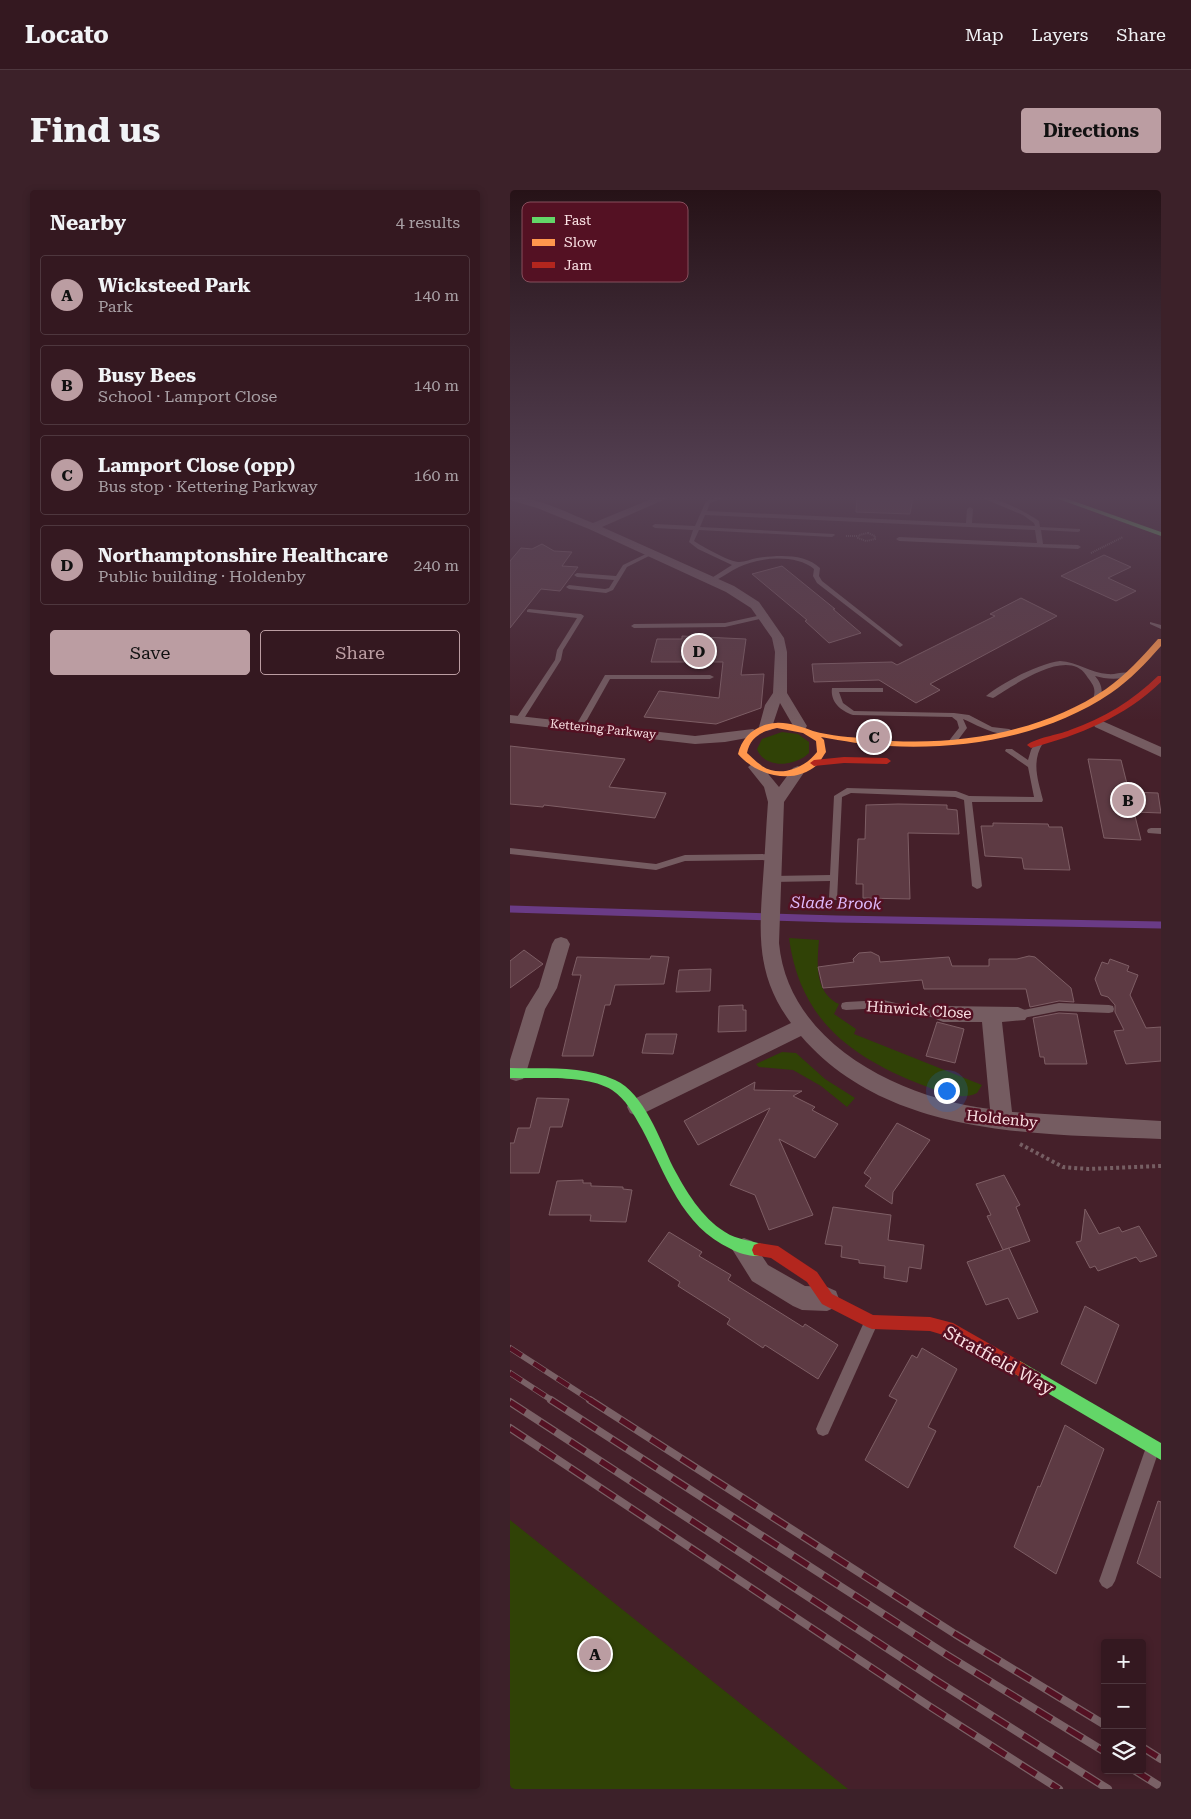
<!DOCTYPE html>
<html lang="en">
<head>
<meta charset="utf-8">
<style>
	body { margin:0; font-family:"Roboto Serif",serif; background:#3c2129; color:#f1f3f6 }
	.controls { position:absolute; right:15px; bottom:15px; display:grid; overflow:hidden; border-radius:5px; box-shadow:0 2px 8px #0003 }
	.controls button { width:45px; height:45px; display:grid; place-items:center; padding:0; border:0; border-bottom:1px solid #4e373e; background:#341820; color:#f1f3f6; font:25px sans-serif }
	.you { position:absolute; left:436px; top:900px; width:18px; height:18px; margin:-12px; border:4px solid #fff; border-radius:50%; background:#1a73e8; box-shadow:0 0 0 8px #1a73e833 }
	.badge { display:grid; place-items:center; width:32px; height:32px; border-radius:50%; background:#bb9da2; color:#111; font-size:16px; font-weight:700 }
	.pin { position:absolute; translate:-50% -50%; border:2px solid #fff; box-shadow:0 1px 5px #0006 }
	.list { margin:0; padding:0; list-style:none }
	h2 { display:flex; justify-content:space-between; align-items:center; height:65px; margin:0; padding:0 20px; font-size:21px }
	h2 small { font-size:16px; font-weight:400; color:#a9a0a5 }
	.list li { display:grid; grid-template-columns:32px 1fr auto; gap:15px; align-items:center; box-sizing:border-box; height:80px; margin:0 10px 10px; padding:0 10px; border:1px solid #4e373e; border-radius:5px }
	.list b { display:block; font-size:19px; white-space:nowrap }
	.list p { margin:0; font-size:16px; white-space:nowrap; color:#a9a0a5 }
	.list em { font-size:16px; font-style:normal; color:#a9a0a5 }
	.actions { display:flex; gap:10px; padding:15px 20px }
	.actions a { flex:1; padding:11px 0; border:1px solid #bb9da2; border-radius:5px; text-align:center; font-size:18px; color:#bb9da2 }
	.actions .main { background:#bb9da2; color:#111 }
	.icon { flex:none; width:28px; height:28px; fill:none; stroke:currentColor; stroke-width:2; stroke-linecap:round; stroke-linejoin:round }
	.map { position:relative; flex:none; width:651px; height:1599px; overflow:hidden; border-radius:5px }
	header { display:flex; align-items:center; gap:30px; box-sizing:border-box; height:70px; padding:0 25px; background:#341820; border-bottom:1px solid #4e373e }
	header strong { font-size:24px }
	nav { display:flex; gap:28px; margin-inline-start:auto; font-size:18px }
	.intro { display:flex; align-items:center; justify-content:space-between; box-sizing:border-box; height:120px; padding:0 30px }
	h1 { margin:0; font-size:35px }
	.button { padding:12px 22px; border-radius:5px; background:#bb9da2; color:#111; font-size:18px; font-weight:700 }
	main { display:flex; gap:30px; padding:0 30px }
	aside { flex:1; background:#341820; border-radius:5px; box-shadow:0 2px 8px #0003 }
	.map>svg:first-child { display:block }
</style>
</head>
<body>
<header>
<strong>Locato</strong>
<nav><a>Map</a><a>Layers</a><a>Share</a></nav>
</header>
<div class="intro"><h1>Find us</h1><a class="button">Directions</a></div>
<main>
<aside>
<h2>Nearby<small>4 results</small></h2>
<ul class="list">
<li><span class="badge">A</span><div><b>Wicksteed Park</b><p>Park</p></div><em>140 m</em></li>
<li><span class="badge">B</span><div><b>Busy Bees</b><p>School · Lamport Close</p></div><em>140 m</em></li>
<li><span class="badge">C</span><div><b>Lamport Close (opp)</b><p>Bus stop · Kettering Parkway</p></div><em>160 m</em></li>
<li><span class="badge">D</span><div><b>Northamptonshire Healthcare</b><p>Public building · Holdenby</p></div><em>240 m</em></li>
</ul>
<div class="actions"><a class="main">Save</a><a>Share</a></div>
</aside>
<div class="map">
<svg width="651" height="1599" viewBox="0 0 651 1599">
	<rect width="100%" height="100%" fill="#45202a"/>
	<g fill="#304206">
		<path d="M272,542l16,2 11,8v11c-13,13 -44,17 -52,-4l5,-10z"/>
		<path d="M279,748l30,2c-2,23 -5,52 20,64l-5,10 22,15 -2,5 128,51 -5,8c-16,8 -36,-1 -52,-7 -73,-28 -125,-65 -136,-148z"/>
		<path d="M272,862l14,1 29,26 30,19 -8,9 -26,-21 -28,-16 -34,-3 -3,-3z"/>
		<path d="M0,1330l338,269h-338z"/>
	</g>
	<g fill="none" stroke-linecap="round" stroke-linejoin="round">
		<path stroke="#6a3b86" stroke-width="7" d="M0,719l327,10 324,6"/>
	</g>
	<g fill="#5d3a43" stroke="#7e5e65">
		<path d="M347,307h56l-3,17 -54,-2z"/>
		<path d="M32,354l12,7 18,1 -10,14 16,1 -18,24 -19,-2 -31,39v-67l11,-13 11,1z"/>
		<path d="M594,365l27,12 -23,11 28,13 -20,10 -55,-25z"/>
		<path d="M272,376l53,43h-2l28,24 -32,10 -24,-22 2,-1 -55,-46z"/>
		<path d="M511,408l36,18 -127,68 10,6 -24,13 -37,-23 -65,2 -2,-18 80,-2 5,3 98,-49 -5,-2z"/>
		<path d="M172,446l64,3 -5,36 23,-1 -3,34 -45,16 -72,-7 15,-26 60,7 4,-36h-72l6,-23h25z"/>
		<path d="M0,556l115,13 -16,28 57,6 -11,25 -111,-13 -1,2 -33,-3z"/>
		<path d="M578,569l33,1 8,32 29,1 3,20 -27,-1 7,28 -37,-2z"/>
		<path d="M388,614l49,1v4l10,1 2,24 -51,-1 2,66 -47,-1v-14h-7l2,-45h7l1,-34z"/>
		<path d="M483,633l55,1 1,3h13l8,43 -46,-1 -2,-11 -37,-2 -4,-30h12z"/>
		<path d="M14,760l19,14 -33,24v-27z"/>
		<path d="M361,762l8,4 1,6 69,-5 3,9h37v-7h28l12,-3 6,1 36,31 3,14 -15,-1 -29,6 -4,-18h-102l-2,-9 -99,8 -5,-21 36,-5 -1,-3 6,-6z"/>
		<path d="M141,766l18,1 -5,27 -49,1 -5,20h-5l-12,51h-31l19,-81h-9l5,-18 73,2z"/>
		<path d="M600,769l19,7 -2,5 11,4 -8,20 16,33 15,-1v34l-35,3 -12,-33 10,-1 -9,-18v-7l-7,-8 -7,-2 -6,-16 7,-17 6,2z"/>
		<path d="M201,779l-1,22 -34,1 3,-22z"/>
		<path d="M233,815v5h3v21l-28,1 1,-26z"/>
		<path d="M549,823l18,1 10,50h-42l-1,-7h-4l-7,-39z"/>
		<path d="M427,832l27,7 -9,34 -29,-7z"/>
		<path d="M136,844h31l-4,20 -31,-1z"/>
		<path d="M245,892l-1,8 48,1 -9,5 22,11 -3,3 26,14 -23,34 -36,-19 34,76 -44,15 -14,-35 -25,-10 40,-77 -72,37 -14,-24z"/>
		<path d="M27,908l32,1 -7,28h-12l-11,46h-29v-30h4l4,-15h12z"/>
		<path d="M387,933l33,17 -37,52 -1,12 -27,-18 6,-8 -7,-5z"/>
		<path d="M494,985l16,30 -4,2 14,34 -27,9 -16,-34 4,-1 -15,-31z"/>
		<path d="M73,990v3h8v3l32,1v2l9,1 -6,32 -36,-1 1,-6h-42l8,-34z"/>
		<path d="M323,1017l58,8 -3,25 36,5 -3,24 -12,-2 -2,15 -23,-4 1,-12 -26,-3v-3l-18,-3 1,-11 -17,-2z"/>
		<path d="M575,1019l14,25 20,-7 3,5 17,-6 18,30 -17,6 -4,-5 -38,14 -3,-5 -5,2 -14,-26 5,-1z"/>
		<path d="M159,1042l33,20 -3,4 32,19 -3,5 75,47 2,-3 33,21 -20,34 -53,-34 -2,3 -36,-24 3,-5 -52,-33 2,-4 -32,-21z"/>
		<path d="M499,1058l29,64 -20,7 -10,-21 -22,7 -19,-43z"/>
		<path d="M575,1116l34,19 -23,59 -35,-20z"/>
		<path d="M412,1158l35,21 -29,58 8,4 -28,57 -43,-28 32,-60 -8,-4 23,-41 5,3z"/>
		<path d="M555,1235l39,24 -48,125 -42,-27 24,-61 2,1z"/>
		<path d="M648,1311l3,1v76l-24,-15z"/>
	</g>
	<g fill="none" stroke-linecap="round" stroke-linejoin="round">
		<g stroke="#765e63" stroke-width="2" stroke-dasharray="1 1" stroke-linecap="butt">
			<path d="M358,343l7,3v3l-9,2 -8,-3 1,-3z"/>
			<path d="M336,346h12"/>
			<path d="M581,363l32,-16"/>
		</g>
		<path stroke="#765e63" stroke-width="4" stroke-dasharray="3 3" stroke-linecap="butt" d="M510,954l43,23 25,2 73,-3"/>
		<g fill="#755c61" fill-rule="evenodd">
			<path d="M209,307h9l-18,6 -3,8 259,12 1,-14 3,-2 3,2 -1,14 63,3 -1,-3 -11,-8 -43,-18c18,0 44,14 59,24l1,6 40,2v2l-2,1 -37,-2 2,14 35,1 3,2 -3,2 -179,-8 -3,-2 3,-2 138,6 -2,-13 -330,-15 -5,12 134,7 1,1 -3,2 -133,-7 -5,11c7,5 38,22 45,21 6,0 12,-3 18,-4 20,-3 48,-5 63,10l-1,8 3,5 80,63 1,1 -3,2 -83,-64 -4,-7 1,-7c-18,-15 -55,-12 -75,-2 -9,4 -17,11 -27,15l-3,-2 1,-1 22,-14 -34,-16 -9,-7 4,-12 -38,-2 -3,-2 3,-2 40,2 11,-25z"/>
			<path d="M140,362l5,1 -28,14 -14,23 -7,3 -37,-4 -3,-2 3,-2 36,4 4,-1 5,-8 -37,-3 -3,-2 3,-2 39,3 7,-11z"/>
			<path d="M19,419l52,5 3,2 -21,34 -2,10 -38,60 -4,2 -4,-2 40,-60 2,-10 20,-32 -50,-6v-2z"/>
			<path d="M256,424l2,1v2l-43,10 -91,1 -3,-2 3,-2 91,-1z"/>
			<path d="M640,432l11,3v4l-11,-5z"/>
			<path d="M550,471c17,1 31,12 48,13 8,1 17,-4 24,0 -11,7 -26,5 -37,2 6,7 8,13 6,23l-4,2 -4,-2c4,-12 -1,-15 -7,-24 -19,-28 -73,11 -93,23l-7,-2c17,-14 52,-32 74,-35z"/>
			<path d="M95,485h105l4,2 -4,2h-100l-27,48 -4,2h-3l-1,-2z"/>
			<path d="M322,498h51v4h-44l4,11 11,8 100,2 15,2 23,12 17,2 4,2c-13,9 -37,-7 -50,-12l4,9 -12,16h-3l-4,-2 11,-14 -2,-7 -5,-4 -99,-2c-12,-4 -23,-13 -21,-27z"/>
			<path d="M526,551h3l4,2c-12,19 -5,37 0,57l-1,2h-70l10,84 -2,2 -3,1 -5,-3 -8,-86 -9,-3 -104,-4 -9,4 -5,103h-6l-2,-2 1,-17 -58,1 -4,-3 4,-3 58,-1 4,-79 13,-8 109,3 13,5 65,1 -6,-30 -23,-16 1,-2h6l16,11 3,-10z"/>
			<path d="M641,638h10v6l-13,-1 -1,-2 1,-2z"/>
			<path d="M0,658l146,16 29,-9 88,-1 4,3 -4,3 -88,1 -29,9 -146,-16z"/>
			<path d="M373,810l34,8 26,2 4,1 1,3 -1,3 -4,1 -26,-2 -34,-8 -37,2 -4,-1 -1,-3 1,-3 4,-1z"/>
			<path d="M549,813l50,2 4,1 1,3 -1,3 -4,1 -50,-2 -41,8 -4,-1 -1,-3 1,-3 4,-1z"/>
			<path d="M360,1128l5,2 2,5 -49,109 -5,2 -5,-2 -2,-5 2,-5 47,-104z"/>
			<path d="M641,1256l5,2 2,5 -43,128 -3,5 -5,3 -5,-3 -3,-5 45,-128 2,-5z"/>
		</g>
		<g fill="#755c61" fill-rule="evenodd">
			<path d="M0,307c29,0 57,16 83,26l63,-26h14l-68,30 132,59 25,16 25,36 3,14v41l20,33 -2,3h-10l-15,-26 -9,27 -5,1 -7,-4 6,-22 8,-12 2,-41 -3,-14 -21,-30 -25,-16 -137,-63 -52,-21 -27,-8z"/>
			<path d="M0,525l185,21 58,-7 7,4 -2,3 -33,6 -30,2 -185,-21z"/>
			<path d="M590,530l61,27v10l-66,-30 -2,-3z"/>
			<path d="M245,572l5,2 19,23 14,-19 5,-2 7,5 -21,31 -5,141c9,101 122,155 211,166l-8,-87h-39l-7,-3 -3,-5 3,-5 7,-3 75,1 7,3 3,5 -3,5 -23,2 10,90 149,9v18c-123,-5 -272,-1 -360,-103l-157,77 -7,3 -7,-3 -3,-6 3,-6 161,-78c-35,-47 -32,-89 -28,-144 2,-26 3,-51 5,-77l-4,-15 -16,-20z"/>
			<path d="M51,747l6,2 3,5 -13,44 -12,21 -19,64 -3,6 -7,2 -6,-2v-19l16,-52 13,-21 13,-43 3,-5z"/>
			<path d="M234,1048l8,3 16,24 37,21 22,1 9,4 3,8 -3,8 -9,4 -25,-1 -9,-4 -41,-25 -20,-32 4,-8z"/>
		</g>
		<g fill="#63d668" fill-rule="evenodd">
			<path d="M543,307h9l99,35v4z"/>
			<path d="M0,878c35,1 72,-3 105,12 29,13 45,60 58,87 13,24 28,50 52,65 12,8 26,8 39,13l2,5 -2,5c-9,3 -24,-1 -33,-6 -50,-23 -65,-75 -89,-120 -8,-14 -16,-30 -30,-39 -26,-16 -73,-11 -102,-12z"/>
			<path d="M510,1171l141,82v17l-146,-86 -3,-5 3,-5z"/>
		</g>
		<path fill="#ff974d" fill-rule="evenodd" d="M648,449h3v7c-15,17 -31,34 -50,47 -63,43 -147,57 -222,53 -23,-1 -46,-5 -68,-9l3,3 2,12c-3,4 -6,10 -9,13 -24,21 -61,10 -79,-11 4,-18 19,-30 38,-31 11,-1 26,4 37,8 17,5 38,6 56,8 79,9 171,-5 237,-50 20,-14 36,-32 52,-50zM267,538l26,5 13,8 1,11c-12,16 -37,26 -55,14 -6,-4 -10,-9 -15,-13 3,-16 15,-22 30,-25z"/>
		<g fill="#b3261e" fill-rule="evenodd">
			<path d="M648,486h3v6c-36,35 -82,53 -130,66l-4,-3c8,-7 31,-10 43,-15 34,-12 62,-29 88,-54z"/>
			<path d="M334,567l43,1 4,3 -4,3 -43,-1 -30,3 -4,-3 4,-3z"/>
			<path d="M249,1053l19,3 39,26 15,22 41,21 57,2 23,6 72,41 3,5 -3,5 -5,3 -5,-3 -65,-37 -20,-6 -58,-2 -5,-2 -45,-23 -15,-22 -36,-24 -17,-3 -2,-5 2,-5z"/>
		</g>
		<defs>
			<g id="rail-far1">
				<path d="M0,1158l82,53"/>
				<path d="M0,1183l43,28"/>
			</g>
			<g id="rail">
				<path d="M41,1210l396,255 158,97"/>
				<path d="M80,1210l365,234 150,91"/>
				<path d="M0,1212l427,279 171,108"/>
				<path d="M0,1238l419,278 130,83"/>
				<path d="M632,1557l19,12"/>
				<path d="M624,1580l27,17"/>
			</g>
		</defs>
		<use href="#rail-far1" stroke="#7a6166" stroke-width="6"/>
		<use href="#rail" stroke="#7a6166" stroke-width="8"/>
		<use href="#rail-far1" stroke="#541123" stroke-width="4.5" stroke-dasharray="14" stroke-linecap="butt"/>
		<use href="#rail" stroke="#541123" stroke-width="5.5" stroke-dasharray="18" stroke-linecap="butt"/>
	</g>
	<linearGradient id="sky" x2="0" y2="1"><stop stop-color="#261217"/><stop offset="0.58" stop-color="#564255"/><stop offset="1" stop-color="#564255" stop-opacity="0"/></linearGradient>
	<rect width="651" height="531" fill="url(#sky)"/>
	<g text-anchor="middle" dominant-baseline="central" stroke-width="5" stroke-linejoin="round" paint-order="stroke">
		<g font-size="12" fill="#fae0e3" stroke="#541123">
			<text transform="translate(93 539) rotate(6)">Kettering Parkway</text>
		</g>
		<g font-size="15" fill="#fae0e3" stroke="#541123">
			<text transform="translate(409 820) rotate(4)">Hinwick Close</text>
			<text transform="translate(492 929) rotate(6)">Holdenby</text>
		</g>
		<g font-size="16" font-style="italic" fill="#e0bbfd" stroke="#541123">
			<text transform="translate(326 713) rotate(1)">Slade Brook</text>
		</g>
		<g font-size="18" fill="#fae0e3" stroke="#541123">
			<text transform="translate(489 1170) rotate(29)">Stratfield Way</text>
		</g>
	</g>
	<rect x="12" y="12" width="166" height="80" rx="8" fill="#541123" stroke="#864f5d" stroke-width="1"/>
	<rect x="22" y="27" width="23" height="6" fill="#63d668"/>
	<rect x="22" y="49" width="23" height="7" fill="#ff974d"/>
	<rect x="22" y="72" width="23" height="6" fill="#b3261e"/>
	<g font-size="14" fill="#fae0e3">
		<text x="54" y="35">Fast</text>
		<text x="54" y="57">Slow</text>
		<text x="54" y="80">Jam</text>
	</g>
</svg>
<div class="controls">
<button>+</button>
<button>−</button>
<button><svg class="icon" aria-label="layers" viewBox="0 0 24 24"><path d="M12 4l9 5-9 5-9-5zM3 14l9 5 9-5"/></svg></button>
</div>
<div class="you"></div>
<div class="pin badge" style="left:85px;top:1464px">A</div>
<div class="pin badge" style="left:618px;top:610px">B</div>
<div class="pin badge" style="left:364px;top:547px">C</div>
<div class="pin badge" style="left:189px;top:461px">D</div>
</div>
</main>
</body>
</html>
